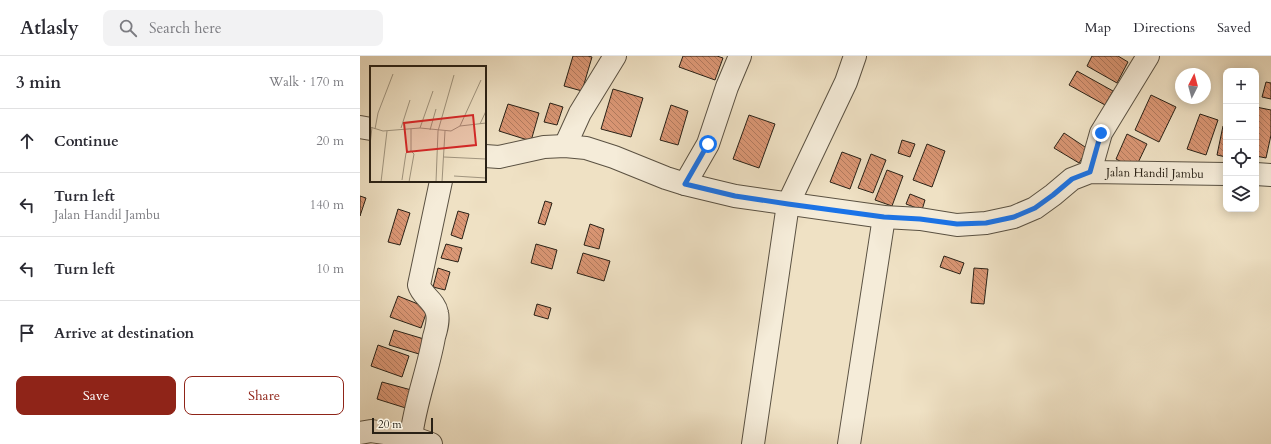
<!DOCTYPE html>
<html lang="en">
<head>
<meta charset="utf-8">
<style>
	body { margin:0; font-family:Cardo,serif; background:#f2f2f3; color:#2b2b33 }
	.controls { position:absolute; right:12px; top:12px; display:grid; overflow:hidden; border-radius:8px; box-shadow:0 2px 10px #0003 }
	.controls button { width:36px; height:36px; display:grid; place-items:center; padding:0; border:0; border-bottom:1px solid #e1e1e2; background:#fff; color:#2b2b33; font:20px sans-serif }
	.compass { position:absolute; left:815px; top:12px; width:36px; height:36px; border-radius:50%; background:#fff; box-shadow:0 2px 10px #0003; rotate:6deg }
	.scale { position:absolute; left:12px; bottom:10px; width:61px; box-sizing:border-box; padding-left:4px; border:2px solid #292116; border-top:0; font-size:11px; line-height:14px; white-space:nowrap; color:#292116; -webkit-text-stroke:3px #f5ecd9; paint-order:stroke }
	.stop { position:absolute; width:12px; height:12px; margin:-9px; border:3px solid #1a73e8; border-radius:50%; background:#fff }
	.stop.end { background:#1a73e8; border-color:#fff; box-shadow:0 1px 4px #0008 }
	.list { margin:0; padding:0; list-style:none }
	h2 { display:flex; justify-content:space-between; align-items:center; height:52px; margin:0; padding:0 16px; font-size:17px }
	h2 small { font-size:13px; font-weight:400; color:#7c7c81 }
	.list li { display:grid; grid-template-columns:26px 1fr auto; gap:12px; align-items:center; box-sizing:border-box; height:64px; padding:0 16px; border-top:1px solid #e1e1e2 }
	.list b { display:block; font-size:15px; white-space:nowrap }
	.list p { margin:0; font-size:13px; white-space:nowrap; color:#7c7c81 }
	.list em { font-size:13px; font-style:normal; color:#7c7c81 }
	.actions { display:flex; gap:8px; padding:12px 16px }
	.actions a { flex:1; padding:9px 0; border:1px solid #8f2418; border-radius:8px; text-align:center; font-size:14px; color:#8f2418 }
	.actions .main { background:#8f2418; color:#fff }
	.icon { flex:none; width:22px; height:22px; fill:none; stroke:currentColor; stroke-width:2; stroke-linecap:round; stroke-linejoin:round }
	.map { position:relative; flex:none; width:911px; height:388px; overflow:hidden }
	header { display:flex; align-items:center; gap:24px; box-sizing:border-box; height:56px; padding:0 20px; background:#fff; border-bottom:1px solid #e1e1e2 }
	header strong { font-size:19px }
	nav { display:flex; gap:22px; margin-inline-start:auto; font-size:14px }
	.search { width:280px; height:36px; background:#f2f2f3; display:flex; align-items:center; gap:10px; box-sizing:border-box; padding:0 14px; border-radius:8px; color:#7c7c81; font-size:15px }
	main { display:flex }
	aside { flex:1; background:#fff }
	.map>svg:first-child { display:block }
</style>
</head>
<body>
<header>
<strong>Atlasly</strong>
<div class="search"><svg class="icon" aria-label="search" viewBox="0 0 24 24"><circle cx="10" cy="10" r="6"/><path d="M15 15l6 6"/></svg>Search here</div>
<nav><a>Map</a><a>Directions</a><a>Saved</a></nav>
</header>
<main>
<aside>
<h2>3 min<small>Walk · 170 m</small></h2>
<ul class="list">
<li><svg class="icon" aria-label="ahead" viewBox="0 0 24 24"><path d="M12 20V5M6 11l6-6 6 6"/></svg><div><b>Continue</b></div><em>20 m</em></li>
<li><svg class="icon" aria-label="left" viewBox="0 0 24 24"><path d="M17 20v-9H6M10 6l-5 5 5 5"/></svg><div><b>Turn left</b><p>Jalan Handil Jambu</p></div><em>140 m</em></li>
<li><svg class="icon" aria-label="left" viewBox="0 0 24 24"><path d="M17 20v-9H6M10 6l-5 5 5 5"/></svg><div><b>Turn left</b></div><em>10 m</em></li>
<li><svg class="icon" aria-label="arrive" viewBox="0 0 24 24"><path d="M6 21V4h12l-3 4 3 4H6"/></svg><div><b>Arrive at destination</b></div></li>
</ul>
<div class="actions"><a class="main">Save</a><a>Share</a></div>
</aside>
<div class="map">
<svg width="911" height="388" viewBox="0 0 911 388">
	<defs>
		<pattern id="building-back-hatch" width="6" height="6" patternUnits="userSpaceOnUse"><rect width="6" height="6" fill="#da9674"/><path d="M-1 5l2 2M0 0l6 6M5-1l2 2" fill="none" stroke="#b17a5e"/></pattern>
	</defs>
	<rect width="100%" height="100%" fill="#efe1c4"/>
	<filter id="stains"><feTurbulence type="fractalNoise" baseFrequency=".005" numOctaves="4"/><feColorMatrix values="0 0 0 0 .2 0 0 0 0 .09 0 0 0 0 .02 0 0 0 .5 -.17"/></filter>
	<radialGradient id="worn" r=".72"><stop offset=".6" stop-color="#630" stop-opacity="0"/><stop offset="1" stop-color="#630" stop-opacity=".3"/></radialGradient>
	<g fill="url(#building-back-hatch)" stroke="#292116">
		<path d="M213,0h15l4,1 -10,34 -18,-5z"/>
		<path d="M323,0h34l6,2 -8,22 -36,-13z"/>
		<path d="M732,0h26l10,6 -11,21 -30,-17z"/>
		<path d="M717,15l36,20 -8,14 -36,-20z"/>
		<path d="M906,26l5,1v16l-9,-2z"/>
		<path d="M253,33l30,9 -12,39 -30,-8z"/>
		<path d="M791,39l25,12 -17,35 -24,-12z"/>
		<path d="M190,47l13,4 -6,18 -13,-3z"/>
		<path d="M148,48l31,9 -8,28 -32,-10z"/>
		<path d="M311,49l17,6 -10,34 -18,-5z"/>
		<path d="M896,51l15,3v25l-5,23 -10,-2z"/>
		<path d="M840,58l18,6 -12,35 -19,-6z"/>
		<path d="M389,59l26,9 -16,44 -26,-9z"/>
		<path d="M863,70l3,1v30l-9,-2z"/>
		<path d="M704,77l24,16 -9,14 -25,-15z"/>
		<path d="M767,78l20,10 -12,25 -19,-10z"/>
		<path d="M542,84l13,4 -5,13 -12,-4z"/>
		<path d="M567,88l18,7 -13,36 -19,-7z"/>
		<path d="M482,96l19,7 -11,30 -20,-7z"/>
		<path d="M511,98l15,6 -13,33 -15,-5z"/>
		<path d="M527,114l16,6 -11,30 -17,-6z"/>
		<path d="M550,138l15,6 -3,10 -16,-6z"/>
		<path d="M0,140l6,2 -6,18z"/>
		<path d="M185,145l7,2 -7,22 -7,-2z"/>
		<path d="M38,153l12,4 -10,32 -12,-3z"/>
		<path d="M98,155l11,3 -7,25 -11,-4z"/>
		<path d="M230,168l14,5 -5,20 -15,-4z"/>
		<path d="M86,188l16,4 -4,14 -17,-4z"/>
		<path d="M176,188l21,6 -5,19 -21,-6z"/>
		<path d="M223,197l27,8 -6,20 -27,-8z"/>
		<path d="M584,200l20,7 -4,11 -20,-7z"/>
		<path d="M78,212l12,4 -5,18 -12,-3z"/>
		<path d="M614,212l14,1 -4,35 -13,-1z"/>
		<path d="M38,240l30,12 -7,20 -31,-11z"/>
		<path d="M177,248l14,4 -3,11 -14,-4z"/>
		<path d="M34,274l30,9 -5,15 -30,-9z"/>
		<path d="M18,289l31,11 -7,21 -31,-11z"/>
		<path d="M22,326l33,9 -6,18 -32,-10z"/>
	</g>
	<g fill="none" stroke-linecap="round" stroke-linejoin="round">
		<defs>
			<g id="minor">
				<path d="M0,71l11,2"/>
				<path d="M205,90l15,-33 35,-57"/>
				<path d="M125,100l14,1 45,-10 21,-1 21,2 28,9 52,21 19,6 50,12 149,21 36,2 37,6 29,-2 28,-6 21,-9 18,-13 19,-16 18,-7 136,2"/>
				<path d="M730,116l11,-39 47,-77"/>
				<path d="M896,118l15,1"/>
				<path d="M325,128l23,-40 19,-57 13,-31"/>
				<path d="M0,377l11,-2 40,6c4,-34 17,-66 23,-100 2,-7 5,-16 3,-24 -2,-12 -15,-17 -18,-28l22,-104"/>
				<path d="M51,381l20,7"/>
				<path d="M393,388l35,-240 58,-122 9,-26"/>
				<path d="M489,388l35,-227"/>
			</g>
		</defs>
		<use href="#minor" stroke="#5a5142" stroke-width="24"/>
		<use href="#minor" stroke="#f5ecd9" stroke-width="22"/>
	</g>
	<g fill="none" stroke-linecap="round" stroke-linejoin="round">
		<path stroke="#1a73e8" stroke-width="5" d="M348,88l-23,40 50,12 53,8 96,13 36,2 37,5 29,-1 28,-6 21,-9 18,-13 19,-16 18,-7 11,-39"/>
	</g>
	<g text-anchor="middle" dominant-baseline="central" stroke-width="4" stroke-linejoin="round" paint-order="stroke">
		<g font-size="12" fill="#292116" stroke="#f5ecd9">
			<text transform="translate(795 117) rotate(1)">Jalan Handil Jambu</text>
		</g>
	</g>
	<g transform="translate(10 10)">
		<rect width="116" height="116" fill="#efe1c4"/>
		<path fill="none" stroke="#a0947e" stroke-width="1" d="M110,58l6,-13M90,60l21,-46M0,61l13,4 37,-3 31,3 9,-5 26,-3M31,62l9,-28M50,62l13,-37M5,63l3,-16 15,-39M60,64l6,-21M0,79l2,-18M74,91l42,2M84,110l32,2M32,114l4,-27 5,-2v-22M11,116l6,-51M39,116l5,-28 -3,-3M66,116l2,-51 16,-56M72,116l3,-51"/>
		<path fill="#d62828" fill-opacity="0.15" stroke="#d62828" stroke-width="2" d="M103,49l3,30 -69,7 -3,-29z"/>
		<rect width="116" height="116" fill="none" stroke="#292116" stroke-width="2"/>
	</g>
	<rect width="100%" height="100%" filter="url(#stains)"/>
	<rect width="100%" height="100%" fill="url(#worn)"/>
</svg>
<div class="controls">
<button>+</button>
<button>−</button>
<button><svg class="icon" aria-label="locate" viewBox="0 0 24 24"><circle cx="12" cy="12" r="6"/><path d="M12 2v4M12 18v4M2 12h4M18 12h4"/></svg></button>
<button><svg class="icon" aria-label="layers" viewBox="0 0 24 24"><path d="M12 4l9 5-9 5-9-5zM3 14l9 5 9-5"/></svg></button>
</div>
<svg class="compass" viewBox="-18 -18 36 36"><path d="M0-13l5 13h-10z" fill="#e53935"/><path d="M0 13l5-13h-10z" fill="#7c7c81"/></svg>
<div class="scale">20 m</div>
<div class="stop" style="left:348px;top:88px"></div>
<div class="stop end" style="left:741px;top:77px"></div>
</div>
</main>
</body>
</html>
